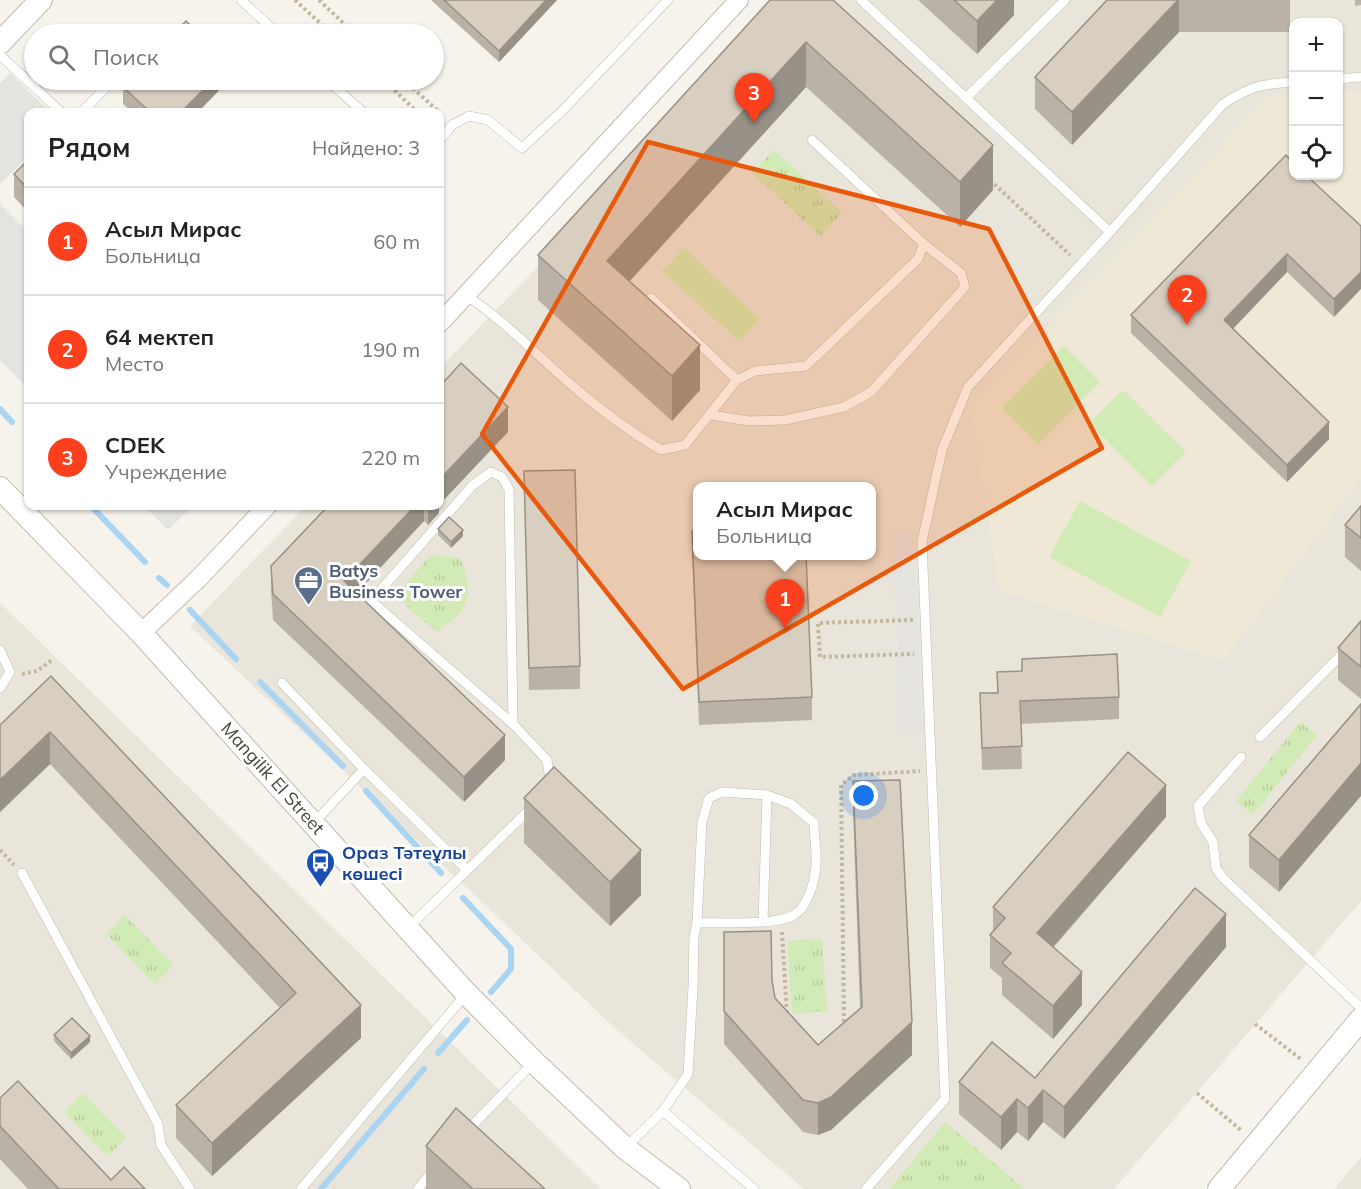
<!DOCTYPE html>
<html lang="ru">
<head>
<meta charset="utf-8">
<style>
	body { margin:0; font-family:Mulish,sans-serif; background:#f6f6f6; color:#222 }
	.controls { position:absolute; right:18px; top:18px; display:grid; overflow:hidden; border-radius:12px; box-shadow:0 2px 4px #0004 }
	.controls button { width:54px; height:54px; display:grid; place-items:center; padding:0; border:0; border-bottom:2px solid #e0e0e0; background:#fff; color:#222; font:30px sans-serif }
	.you { position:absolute; left:864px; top:796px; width:21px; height:21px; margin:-15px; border:4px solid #fff; border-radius:50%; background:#1a73e8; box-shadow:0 0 0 9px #1a73e833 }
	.badge { display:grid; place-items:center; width:39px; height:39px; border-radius:50%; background:#fc3f1d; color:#fff; font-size:20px; font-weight:700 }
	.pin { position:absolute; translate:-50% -50px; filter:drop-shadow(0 2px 3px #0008) }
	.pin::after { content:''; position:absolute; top:32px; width:21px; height:18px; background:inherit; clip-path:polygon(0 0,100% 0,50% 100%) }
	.popup { position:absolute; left:693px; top:482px; width:183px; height:78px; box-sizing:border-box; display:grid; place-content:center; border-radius:12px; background:#fff; filter:drop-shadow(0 2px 4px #0005); font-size:20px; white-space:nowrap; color:#767676 }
	.popup b { font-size:22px; color:#222 }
	.popup::after { content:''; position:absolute; left:50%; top:100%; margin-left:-12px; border:12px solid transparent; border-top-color:#fff }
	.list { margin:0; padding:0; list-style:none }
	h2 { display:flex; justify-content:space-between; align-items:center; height:78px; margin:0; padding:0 24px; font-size:26px }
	h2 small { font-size:20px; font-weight:400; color:#767676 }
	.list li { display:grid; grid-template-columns:39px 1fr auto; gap:18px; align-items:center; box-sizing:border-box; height:108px; padding:0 24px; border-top:2px solid #e0e0e0 }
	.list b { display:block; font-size:22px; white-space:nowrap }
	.list p { margin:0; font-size:20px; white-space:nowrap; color:#767676 }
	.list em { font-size:20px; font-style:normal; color:#767676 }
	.icon { flex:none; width:33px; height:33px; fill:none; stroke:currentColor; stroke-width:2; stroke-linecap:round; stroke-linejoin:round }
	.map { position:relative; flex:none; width:1361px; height:1189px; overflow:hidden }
	.search { position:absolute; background:#fff; box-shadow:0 2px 4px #0004; left:24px; top:24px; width:420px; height:66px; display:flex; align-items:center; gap:15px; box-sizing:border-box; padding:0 21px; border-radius:33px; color:#767676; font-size:22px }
	.panel { position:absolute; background:#fff; box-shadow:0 2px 4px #0004; left:24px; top:108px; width:420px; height:402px; border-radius:12px }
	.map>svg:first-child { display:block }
</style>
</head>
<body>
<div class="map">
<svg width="1361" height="1189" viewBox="0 0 1361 1189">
	<defs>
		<pattern id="park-tufts" width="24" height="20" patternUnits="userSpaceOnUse" patternTransform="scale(1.5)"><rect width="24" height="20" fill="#d2eab5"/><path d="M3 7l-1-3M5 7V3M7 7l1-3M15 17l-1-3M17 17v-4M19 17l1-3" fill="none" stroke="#b6ca9c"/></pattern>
	</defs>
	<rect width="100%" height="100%" fill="#f6f3ec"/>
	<g fill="#eae5da" fill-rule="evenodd">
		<path d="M795,0h566v901l-247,288h-310l-188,-160 -426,-403 116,-120h134v-138zM1294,22h44v154h-44zM698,486h174v70h-174z"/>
		<path d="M0,603l601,586h-601z"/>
		<path d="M1361,1157v32h-27z"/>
	</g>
	<path fill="#efe8d6" d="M1361,92v385l-138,183 -223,-70 -28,-183 297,-311 24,-1 1,81h44l1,-83z"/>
	<g fill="url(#park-tufts)">
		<path d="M774,150l68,63 -22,23 -68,-63z"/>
		<path d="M430,555l30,3c7,16 13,40 0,55 -6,7 -16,13 -23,19l-28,-23 -8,-12 6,-15z"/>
		<path d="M1300,722l17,13 -64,80 -17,-14z"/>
		<path d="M125,915l49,50 -19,19 -49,-50z"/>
		<path d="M822,939l5,72 -35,3 -5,-73z"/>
		<path d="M83,1093l44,45 -20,18 -43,-44z"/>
		<path d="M945,1122l80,67h-136z"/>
	</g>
	<g fill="#d2eab5">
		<path d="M684,248l76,71 -21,22 -77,-70z"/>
		<path d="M1064,346l36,36 -62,62 -36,-36z"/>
		<path d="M1123,390l63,62 -34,34 -63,-63z"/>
		<path d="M1080,501l111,60 -31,56 -111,-60z"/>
	</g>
	<g fill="#e5e3e0">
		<path d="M10,73l40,39h-22v44l-28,28v-101z"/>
		<path d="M0,204l28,28v157l-28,-29z"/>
		<path d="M144,506h49l-25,24z"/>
		<path d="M913,531l9,201 -21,1 -9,-201z"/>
	</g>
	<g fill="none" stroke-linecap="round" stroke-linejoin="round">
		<g stroke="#a9d4f2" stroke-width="6">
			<path d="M0,409l12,13"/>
			<path d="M91,506l54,56"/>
			<path d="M159,578l8,7"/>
			<path d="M190,610l46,49"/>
			<path d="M260,682l83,84"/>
			<path d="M366,791l75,82"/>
			<path d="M463,898l48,51v20l-20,23"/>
			<path d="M438,1053l29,-33"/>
			<path d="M321,1189l103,-120"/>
		</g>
		<defs>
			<g id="service">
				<path d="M241,0l37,34"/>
				<path d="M861,0l249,232"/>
				<path d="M0,55l61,57"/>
				<path d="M1338,79l23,-2"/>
				<path d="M327,80l36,32"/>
				<path d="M967,97l98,-97"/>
				<path d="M82,112l31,-32"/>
				<path d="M440,140l12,-15 17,-9 19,4 34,28 40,-37 106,-111"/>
				<path d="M465,295c41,26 73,62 110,93 27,23 55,44 86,62l24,-5 52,-65 18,-9 51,-5 112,-107 6,-15 -112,-104"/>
				<path d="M651,298l86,82"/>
				<path d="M711,415l38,6 36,-1 59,-13 27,-15 94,-105 -4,-14 -37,-29"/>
				<path d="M0,650l10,22 -10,16"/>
				<path d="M282,683l82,86 -50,54"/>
				<path d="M513,724l-4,-235 -7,-12 -11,-5 -18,13 -102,116 142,123 34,36 3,19 -1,4"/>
				<path d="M1260,737l95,-96 6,-1"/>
				<path d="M1241,757l-43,49 3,17 12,19 3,26 7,10 138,130"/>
				<path d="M364,769l103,101"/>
				<path d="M22,873l136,251 3,21 29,44"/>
				<path d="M697,923l5,-101 7,-24 13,-6 45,3"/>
				<path d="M408,928l123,-120"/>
				<path d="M663,1111l91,78"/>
				<path d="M467,1131l67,-69"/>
				<path d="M625,1148l38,-37 25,-37 5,-87 1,-51 3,-13c24,-1 78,3 97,-8 14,-8 21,-35 22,-50 1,-14 -2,-28 -2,-42l-23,-19 -24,-9 -4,126"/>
				<path d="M301,1189l165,-195"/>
				<path d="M418,1189l15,-18"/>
				<path d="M866,1189l79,-90 -23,-557 20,-92 26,-63 142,-155 113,-128c28,-18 38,-20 71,-22"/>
			</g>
			<g id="minor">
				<path d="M440,323l299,-323"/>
				<path d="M141,633l58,-55 68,-72"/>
			</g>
			<g id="tertiary">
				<path d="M0,43l41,-43"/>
				<path d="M0,488l141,145 325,360 68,69 91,86 54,41"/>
				<path d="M1219,1189l142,-170"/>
			</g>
		</defs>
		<use href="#service" stroke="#c2bbae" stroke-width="10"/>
		<use href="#minor" stroke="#c2bbae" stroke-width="20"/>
		<use href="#tertiary" stroke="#c2bbae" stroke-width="24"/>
		<g stroke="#c4b79f" stroke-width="4" stroke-dasharray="3 3" stroke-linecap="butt">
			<path d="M295,0l37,34"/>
			<path d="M319,0l36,34"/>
			<path d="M371,80l8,7 8,-4 30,29"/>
			<path d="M404,80l35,32"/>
			<path d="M990,180l80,75"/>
			<path d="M913,620l-95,3 2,34 94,-3"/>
			<path d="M22,674l15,-3 15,-11"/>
			<path d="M0,850l14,15"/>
			<path d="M782,932l5,83"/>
			<path d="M1255,1024l47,36"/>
			<path d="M841,1027l3,-4 -3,-238 13,-10 66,-4"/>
			<path d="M1197,1093l45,38"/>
		</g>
		<use href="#service" stroke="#fff" stroke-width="9"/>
		<use href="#minor" stroke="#fff" stroke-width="18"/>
		<use href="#tertiary" stroke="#fff" stroke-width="22"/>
	</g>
	<g fill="#bab2a6">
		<path d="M431,0h126l-58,62z"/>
		<path d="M770,0l223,190 -33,37 -154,-140 -177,195 71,108 -28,31 -134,-121v-45z"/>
		<path d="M918,0h96v15l-37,39z"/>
		<path d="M1107,0h183v32h-111l-107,113 -37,-36v-32z"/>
		<path d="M1355,0h6v5l-6,1z"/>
		<path d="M229,80l-31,32h-66l-9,-8v-17z"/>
		<path d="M28,160v52l-14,-15v-23z"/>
		<path d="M1361,226l-27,91 -47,-45 -54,57 96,110 -42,43 -156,-149v-18z"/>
		<path d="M524,471l56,195v23l-51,1z"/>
		<path d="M328,506h111v7l-11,12 -4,-4 -67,72 148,167 -41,42 -191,-182 -2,-29v-25z"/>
		<path d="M1361,506v65l-16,-14v-32z"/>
		<path d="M438,529l25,7 -12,12 -13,-13z"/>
		<path d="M692,531l120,166v23l-113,5 -7,-171z"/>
		<path d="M1361,621v78l-23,-19v-32z"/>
		<path d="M997,672l122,25v22l-98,5 1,45 -40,1 -2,-77h17z"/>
		<path d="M51,676l310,362 -149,138 -36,-38v-33l104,-97 -230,-244 -50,48v-87z"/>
		<path d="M1361,704l-82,188 -30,-25v-32z"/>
		<path d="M853,781l59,274 -81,75 -13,5 -15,-3 -79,-88v-112l48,48 3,18 43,47 42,-37 -7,-195z"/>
		<path d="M524,798l117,97 -31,31 -86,-83z"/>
		<path d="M1166,817l-112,130 28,58 -29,34 -51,-44v-17l-12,-10v-33l3,-3v-25z"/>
		<path d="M1226,947l-162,192 -21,-17 -15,19 -11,-9 -16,18 -42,-36v-32l76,-4z"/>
		<path d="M54,1035l36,7 -19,17 -17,-18z"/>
		<path d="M0,1098l111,82 34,9h-117l-28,-30z"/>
		<path d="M426,1146l119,43h-119z"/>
	</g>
	<g fill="#979187">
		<path d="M546,0h11l-58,62v-11z"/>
		<path d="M997,0h17v15l-37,39v-33z"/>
		<path d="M1178,0h1v32l-107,113v-33z"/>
		<path d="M806,42v45l-199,219v-45z"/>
		<path d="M213,80h16l-31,32h-17z"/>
		<path d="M993,145v45l-33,37v-45z"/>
		<path d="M1287,254v18l-63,66v-18z"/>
		<path d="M1361,272v17l-27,28v-18z"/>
		<path d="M700,345v45l-28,31v-45z"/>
		<path d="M508,407v25l-68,72v-25z"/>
		<path d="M1329,422v17l-42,43v-17z"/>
		<path d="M415,506h9v15l-80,85v-25z"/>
		<path d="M428,506h11v7l-11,12z"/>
		<path d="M463,530v6l-12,12v-6z"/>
		<path d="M50,732v32l-50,48v-32z"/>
		<path d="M505,735v25l-41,42v-25z"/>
		<path d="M1361,763v33l-82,96v-32z"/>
		<path d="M1166,785v32l-129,148v-32z"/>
		<path d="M641,850v45l-31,31v-44z"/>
		<path d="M1226,914v33l-162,192v-32z"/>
		<path d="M1082,972v33l-29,34v-33z"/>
		<path d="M361,1005v33l-149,138v-33z"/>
		<path d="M912,1022v33l-81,75 -13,5v-32z"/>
		<path d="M90,1036v6l-19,17v-6z"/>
		<path d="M1043,1090v32l-15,19v-33z"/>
		<path d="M1017,1099v33l-16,18v-33z"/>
	</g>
	<g fill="#d8cfc1" stroke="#979187" stroke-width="1.5">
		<path d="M444,0h102l-47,51z"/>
		<path d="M770,0h63l160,145 -33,37 -154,-140 -199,219 93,84 -28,31 -134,-121z"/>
		<path d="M954,0h43l-20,21z"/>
		<path d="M1107,0h71l-106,112 -37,-35z"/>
		<path d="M186,21l13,13h-26z"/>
		<path d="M129,80h84l-32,32h-31l-27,-25z"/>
		<path d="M1286,155l7,8v13h14l54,50v46l-27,27 -47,-45 -63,66 105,102 -42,43 -156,-150z"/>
		<path d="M28,160v29l-14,-15z"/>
		<path d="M461,363l47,44 -68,72v-93z"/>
		<path d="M575,470l5,196 -51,2 -5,-197z"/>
		<path d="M328,506h87l-71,75 161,154 -41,42 -191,-183 -2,-28z"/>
		<path d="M1361,506v32l-16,-13z"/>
		<path d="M449,517l14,13 -12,12 -13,-13z"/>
		<path d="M692,531h6v24h108l6,142 -113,5z"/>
		<path d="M1361,621v46l-23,-19z"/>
		<path d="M1117,654l2,43 -99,4 2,45 -40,2 -2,-55h18l-1,-21 25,-1v-12z"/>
		<path d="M51,676l310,329 -149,138 -36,-38 120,-112 -246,-261 -50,48v-55z"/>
		<path d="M1361,704v59l-82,97 -30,-25z"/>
		<path d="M1128,752l38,33 -129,148 45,39 -29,34 -51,-43 9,-10 -21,-18 15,-17 -12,-11z"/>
		<path d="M554,767l87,83 -31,32 -86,-84z"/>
		<path d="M900,780l12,242 -81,75 -13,6 -15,-3 -79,-89v-79l47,-1 1,49 3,18 43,47 44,-38 -9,-226z"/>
		<path d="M1195,888l31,26 -162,193 -21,-17 -15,18 -11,-9 -16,18 -42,-35 33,-40 43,36z"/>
		<path d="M72,1018l18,18 -19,17 -17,-18z"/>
		<path d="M18,1081l93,99 13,-13 21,22h-86l-59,-63v-28z"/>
		<path d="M456,1108l89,81h-72l-47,-43z"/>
	</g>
	<path fill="#e8590c" fill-opacity="0.2" stroke="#e8590c" stroke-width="4.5" stroke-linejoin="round" d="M648,142l341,87 113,219 -419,241 -201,-255z"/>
	<defs>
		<symbol id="office-pin" viewBox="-11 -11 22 30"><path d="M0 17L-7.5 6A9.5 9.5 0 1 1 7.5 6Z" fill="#5c6f8a" stroke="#fff"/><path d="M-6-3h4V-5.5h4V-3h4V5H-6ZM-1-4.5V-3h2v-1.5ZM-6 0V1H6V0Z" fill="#fff"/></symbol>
		<symbol id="bus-pin" viewBox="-11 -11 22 30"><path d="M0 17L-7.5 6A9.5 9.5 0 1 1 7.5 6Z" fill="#1a4fb4" stroke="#fff"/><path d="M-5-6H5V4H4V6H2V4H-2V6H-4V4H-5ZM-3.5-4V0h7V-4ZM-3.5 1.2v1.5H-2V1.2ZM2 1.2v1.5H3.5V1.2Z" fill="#fff"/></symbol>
	</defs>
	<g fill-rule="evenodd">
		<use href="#office-pin" x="292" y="564" width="33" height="45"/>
		<use href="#bus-pin" x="304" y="846" width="33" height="45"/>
	</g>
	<g text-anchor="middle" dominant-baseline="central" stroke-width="6" stroke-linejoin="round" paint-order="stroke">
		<g font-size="18" font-weight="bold" fill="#4e5e75" stroke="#fff" text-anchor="start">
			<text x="329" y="570">Batys<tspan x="329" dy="21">Business Tower</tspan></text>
		</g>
		<g font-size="18" fill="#4b4439" stroke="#fff">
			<text transform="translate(273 778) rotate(48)">Mangilik El Street</text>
		</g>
		<g font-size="18" font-weight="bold" fill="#164399" stroke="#fff" text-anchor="start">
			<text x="342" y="852">Ораз Тәтеұлы<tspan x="342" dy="21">көшесі</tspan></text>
		</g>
	</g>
</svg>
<div class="controls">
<button>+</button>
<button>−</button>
<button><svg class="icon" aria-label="locate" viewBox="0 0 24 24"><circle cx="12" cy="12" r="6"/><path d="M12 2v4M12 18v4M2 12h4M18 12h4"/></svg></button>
</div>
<div class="you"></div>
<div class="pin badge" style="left:785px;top:629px">1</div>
<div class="popup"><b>Асыл Мирас</b>Больница</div>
<div class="pin badge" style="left:1187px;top:325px">2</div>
<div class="pin badge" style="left:754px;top:123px">3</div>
<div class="search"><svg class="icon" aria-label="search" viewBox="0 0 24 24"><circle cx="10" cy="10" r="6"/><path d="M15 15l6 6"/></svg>Поиск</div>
<section class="panel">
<h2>Рядом<small>Найдено: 3</small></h2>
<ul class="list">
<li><span class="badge">1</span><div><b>Асыл Мирас</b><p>Больница</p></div><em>60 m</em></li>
<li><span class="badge">2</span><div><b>64 мектеп</b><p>Место</p></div><em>190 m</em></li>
<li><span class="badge">3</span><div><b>CDEK</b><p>Учреждение</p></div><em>220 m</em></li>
</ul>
</section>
</div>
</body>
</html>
